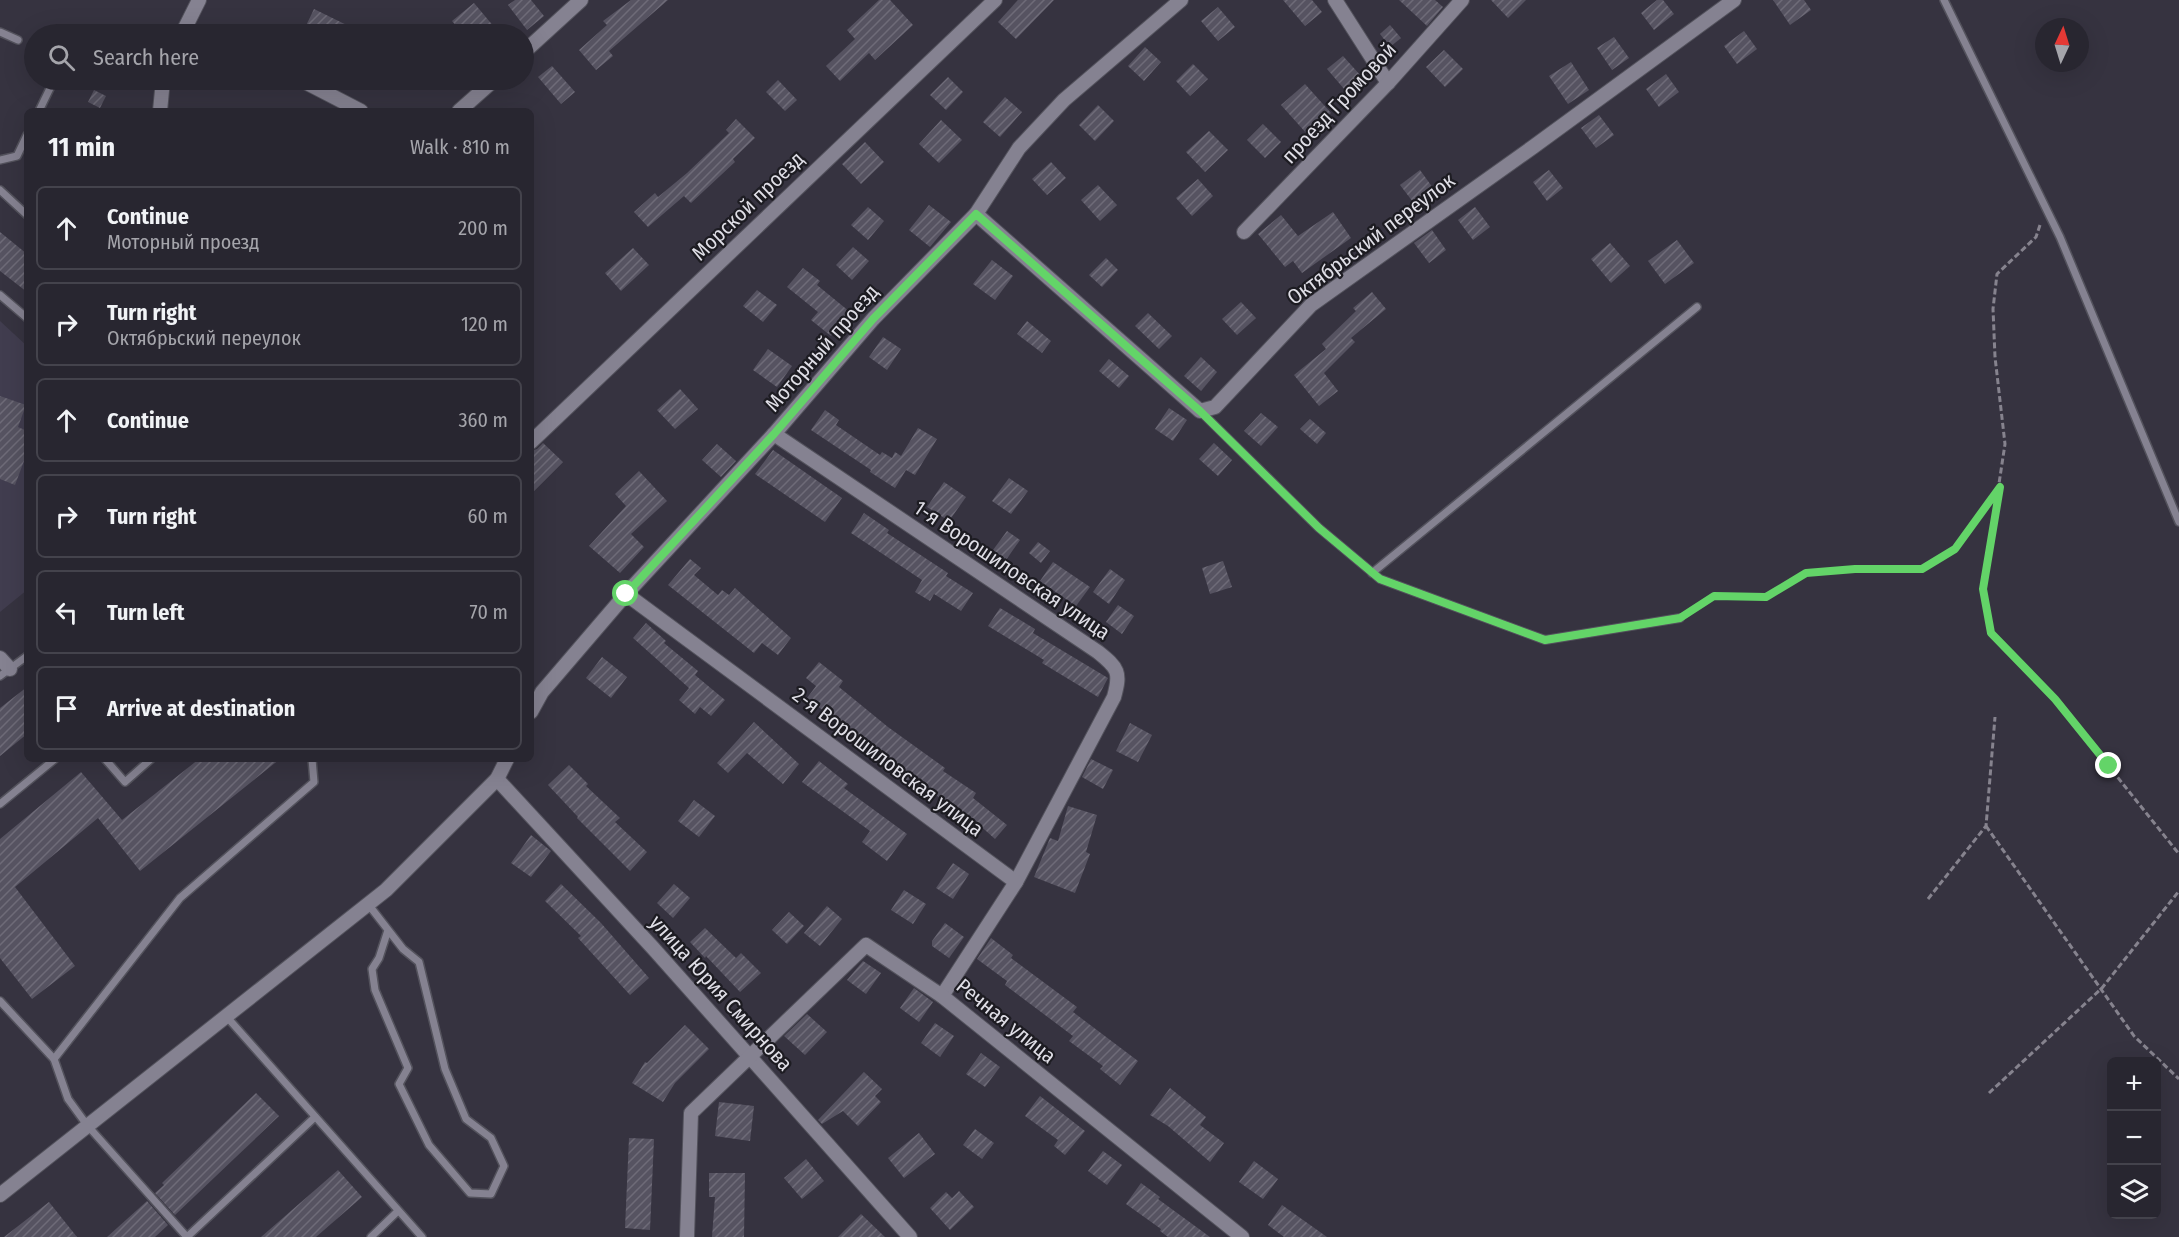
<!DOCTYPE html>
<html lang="en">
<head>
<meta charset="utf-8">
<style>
	body { margin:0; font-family:"Fira Sans Condensed",sans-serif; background:#302e38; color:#f1f3f6 }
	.controls { position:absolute; right:18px; bottom:18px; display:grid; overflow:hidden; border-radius:9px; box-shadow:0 6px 24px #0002 }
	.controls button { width:54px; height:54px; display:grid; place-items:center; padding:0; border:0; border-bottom:2px solid #44434c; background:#282630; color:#f1f3f6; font:30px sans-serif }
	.compass { position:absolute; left:2035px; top:18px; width:54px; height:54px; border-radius:50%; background:#282630; box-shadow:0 6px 24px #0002; rotate:4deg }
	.stop { position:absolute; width:18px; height:18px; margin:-14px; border:4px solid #63d468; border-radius:50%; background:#fff }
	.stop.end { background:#63d468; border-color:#fff; box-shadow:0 2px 6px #0008 }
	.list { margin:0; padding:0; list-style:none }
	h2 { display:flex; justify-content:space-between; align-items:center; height:78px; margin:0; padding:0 24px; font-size:26px }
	h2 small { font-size:20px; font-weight:400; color:#a5a5ab }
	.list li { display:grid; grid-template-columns:39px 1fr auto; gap:18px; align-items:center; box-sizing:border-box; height:84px; margin:0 12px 12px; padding:0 12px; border:2px solid #44434c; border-radius:9px }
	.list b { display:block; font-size:22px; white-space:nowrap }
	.list p { margin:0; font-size:20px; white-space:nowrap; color:#a5a5ab }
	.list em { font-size:20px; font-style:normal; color:#a5a5ab }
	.icon { flex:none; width:33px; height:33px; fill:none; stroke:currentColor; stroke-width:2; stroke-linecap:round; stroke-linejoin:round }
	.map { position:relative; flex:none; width:2179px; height:1237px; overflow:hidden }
	.search { position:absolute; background:#282630; box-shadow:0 6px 24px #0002; left:24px; top:24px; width:510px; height:66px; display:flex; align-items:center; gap:15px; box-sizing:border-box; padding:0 21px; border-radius:33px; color:#a5a5ab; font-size:22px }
	.panel { position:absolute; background:#282630; box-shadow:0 6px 24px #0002; left:24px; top:108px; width:510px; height:654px; border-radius:9px }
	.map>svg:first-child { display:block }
</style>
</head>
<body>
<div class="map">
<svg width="2179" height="1237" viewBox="0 0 2179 1237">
	<defs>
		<pattern id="building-hatch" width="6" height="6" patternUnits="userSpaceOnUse" patternTransform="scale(1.5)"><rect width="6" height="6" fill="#565361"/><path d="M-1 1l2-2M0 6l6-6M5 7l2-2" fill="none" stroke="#6e6b78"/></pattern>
	</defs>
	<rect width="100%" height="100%" fill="#363340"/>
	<path fill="#413d4f" d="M0,321l27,25v244l-27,22z"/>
	<g fill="url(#building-hatch)">
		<path d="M515,0h16l13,16 -17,14 -19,-25z"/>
		<path d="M631,0h37l-59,51 4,5 -17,14 -17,-20 28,-25 -4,-4z"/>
		<path d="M879,0h11l23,25 -38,35 -6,-7 -29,28 -14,-15 29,-27 -8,-9z"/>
		<path d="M1018,0h36l-38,39 -18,-17z"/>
		<path d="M1283,0h29l10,12 -17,14z"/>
		<path d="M1399,0h36l8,7 -16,19z"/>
		<path d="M1491,0h35l-18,18z"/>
		<path d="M1657,0h6l11,14 -20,16 -13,-17z"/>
		<path d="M1773,0h31l7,10 -21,15z"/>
		<path d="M474,3l21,25 -8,6h-24l-11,-13z"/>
		<path d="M1218,7l17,20 -17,14 -17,-20z"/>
		<path d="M314,9l51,25h-63z"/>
		<path d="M1390,25l11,13 -11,9 -10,-13z"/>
		<path d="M1744,31l13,18 -20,15 -13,-18z"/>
		<path d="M1614,37l15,21 -17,12 -15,-22z"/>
		<path d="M1145,47l16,15 -17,19 -16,-15z"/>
		<path d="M1444,50l19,19 -18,18 -19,-20z"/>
		<path d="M1343,56l18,20 -16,14 -18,-21z"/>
		<path d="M1571,62l18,28 -21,14 -19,-28z"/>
		<path d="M1193,64l15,15 -18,17 -14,-15z"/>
		<path d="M552,66l23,26 -14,12 -23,-27z"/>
		<path d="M1666,74l13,18 -20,15 -13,-18z"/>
		<path d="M948,77l15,15 -17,18 -16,-15z"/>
		<path d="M778,80l19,20 -12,11 -19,-19z"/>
		<path d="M1305,84l26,29 -24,21 -26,-29z"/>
		<path d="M94,90l12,6 -6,12 -12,-6z"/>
		<path d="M1005,97l17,15 -22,25 -17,-15z"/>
		<path d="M1098,105l16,16 -19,20 -16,-16z"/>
		<path d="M1599,115l15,20 -18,13 -15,-20z"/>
		<path d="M736,119l19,19 -22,21 2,3 -44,41 -7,-7 -36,31 -14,-15 21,-19 3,4 29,-24 42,-40 -3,-3z"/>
		<path d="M941,120l21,20 -23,23 -20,-19z"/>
		<path d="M1263,124l18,18 -16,16 -18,-18z"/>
		<path d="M1209,131l19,19 -23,22 -19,-20z"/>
		<path d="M865,142l19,20 -23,22 -19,-20z"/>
		<path d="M1051,162l15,16 -19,17 -15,-16z"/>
		<path d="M1420,170l13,18 -20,14 -13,-17z"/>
		<path d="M1549,170l14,18 -16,13 -14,-19z"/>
		<path d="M1198,179l15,17 -21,20 -16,-18z"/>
		<path d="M1098,185l19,20 -17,16 -19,-21z"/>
		<path d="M929,205l22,17 -21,25 -21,-17z"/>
		<path d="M868,207l16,14 -16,19 -17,-15z"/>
		<path d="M1475,207l15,20 -17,13 -15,-20z"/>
		<path d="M1333,212l18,26 -49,35 -9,-12 -8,6 -27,-33 23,-19 17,21z"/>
		<path d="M1432,230l14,20 -17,13 -15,-20z"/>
		<path d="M0,232l27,22v38l-27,-21z"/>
		<path d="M1677,240l17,23 -29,21 -17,-23z"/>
		<path d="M1610,243l20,23 -19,17 -20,-24z"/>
		<path d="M853,247l16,14 -17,19 -16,-15z"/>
		<path d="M633,248l16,17 -28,26 -16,-18z"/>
		<path d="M1106,258l12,12 -16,17 -13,-12z"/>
		<path d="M992,260l21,16 -18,24 -22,-16z"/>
		<path d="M803,268l17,13 -3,4 33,27 -19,24 -20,-16 7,-8 -31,-25z"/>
		<path d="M757,290l20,15 -14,17 -20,-16z"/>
		<path d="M1372,292l14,17 -35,29 4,4 -31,31 14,18 -19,15 -25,-31 32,-26 -4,-5 34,-33 -3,-3z"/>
		<path d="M1241,302l15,16 -19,17 -15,-16z"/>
		<path d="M1148,313l24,23 -13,13 -24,-23z"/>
		<path d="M1027,321l24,20 -9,12 -25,-19z"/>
		<path d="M883,337l18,12 -14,21 -18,-13z"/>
		<path d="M768,349l24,17 -15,21 -24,-17z"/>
		<path d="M1201,357l16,15 -16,19 -17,-15z"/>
		<path d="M1109,359l20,17 -10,12 -20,-17z"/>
		<path d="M680,389l18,20 -23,20 -18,-19z"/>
		<path d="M0,396l26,9 -8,22 9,4v22l-12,32 -15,-6z"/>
		<path d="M1169,408l18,12 -14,21 -18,-12z"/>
		<path d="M825,410l14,10 -3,5 44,30 2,-3 10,6 3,-6 6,4 17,-28 19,11 -22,36 -9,-5 -11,18 -25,-16 1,-2 -60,-40z"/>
		<path d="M1261,413l17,14 -17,19 -17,-15z"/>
		<path d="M1310,419l16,14 -9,11 -17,-15z"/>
		<path d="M543,443l20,19 -32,32v-43l6,-2z"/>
		<path d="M1214,443l18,17 -14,16 -19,-17z"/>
		<path d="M717,444l19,17 -15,16 -19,-17z"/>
		<path d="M773,450l69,48 -17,24 -70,-48z"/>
		<path d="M639,471l28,30 -36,33 13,13 -24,26 -31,-27 37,-40 -11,-12z"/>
		<path d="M1009,478l19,13 -17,23 -19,-13z"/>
		<path d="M944,482l22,15 -17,24 -22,-14z"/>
		<path d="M864,513l25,17 -2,3 61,40 -2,3 27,17 -12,18 -27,-17 -4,7 -15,-9 7,-12 -71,-47z"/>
		<path d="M1007,531l13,9 -14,20 -13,-10z"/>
		<path d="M1038,542l12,9 -9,12 -12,-10z"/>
		<path d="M690,559l11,9 -7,7 24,20 4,-5 7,5 6,-7 56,50 -13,17 -16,-12 -8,10 -86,-68z"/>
		<path d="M1223,561l9,26 -22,7 -8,-26z"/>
		<path d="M1053,562l37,25 -14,19 -36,-25z"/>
		<path d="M1110,569l15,11 -16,24 -16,-12z"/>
		<path d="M1118,605l16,11 -12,18 -16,-12z"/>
		<path d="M1000,608l35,21 -2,4 75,45 -10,19 -56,-34 2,-3 -56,-34z"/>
		<path d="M646,623l20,18 -2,2 34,28 -3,4 30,25 -14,16 -11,-9 -5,7 -16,-14 10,-12 -56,-50z"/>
		<path d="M602,657l25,20 -16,21 -25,-20z"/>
		<path d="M819,662l24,19 -4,6 49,40 57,41 -2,3 33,22 -3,5 34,27 -12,14 -19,-17 -48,-32 -1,2 -18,-13 -4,5 -10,-8 5,-6 -93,-72 9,-12 -10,-8z"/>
		<path d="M27,687v47l-27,22v-48z"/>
		<path d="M754,722l45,42 -16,20 -36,-31 -19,20 -11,-10z"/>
		<path d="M1130,723l22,12 -14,27 -22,-11z"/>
		<path d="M199,759h81l-140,112 -42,-53 -83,69 60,79 -43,33 -32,-41v-119l81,-67 41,48z"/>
		<path d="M1091,759l22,11 -10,19 -21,-12z"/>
		<path d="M819,761l29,23 -4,4 63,46 -20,27 -25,-19 8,-11 -68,-49z"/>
		<path d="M569,765l19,19 -2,2 34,32 -5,4 32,30 -17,19 -53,-53 1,-1 -30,-32z"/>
		<path d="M694,800l21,16 -16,21 -21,-16z"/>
		<path d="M1068,806l29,9 -11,37 4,2 -15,39 -41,-16 16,-39 8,3z"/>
		<path d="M531,835l20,16 -20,26 -20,-14z"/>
		<path d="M953,863l16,11 -16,25 -17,-11z"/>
		<path d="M561,884l40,39 48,55 -19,17 -52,-57 3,-2 -36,-35z"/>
		<path d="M674,884l16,14 -17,20 -16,-15z"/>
		<path d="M904,890l22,14 -13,20 -22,-14z"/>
		<path d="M827,906l15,13 -22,27 -16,-13z"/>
		<path d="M789,912l15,14 -17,18 -15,-14z"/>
		<path d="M945,923l19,14 -15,21 -17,-12v-5z"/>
		<path d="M705,928l31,30 5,-5 20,20 -21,19 -34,-36 -1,2 -15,-16z"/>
		<path d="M991,938l22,17 -2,3 66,49 -4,5 65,49 -18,24 -20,-16 3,-3 -34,-25 4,-5 -68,-51 2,-4 -30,-22z"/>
		<path d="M863,961l18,12 -15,21 -19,-14z"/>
		<path d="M914,988l19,14 -14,20 -19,-14z"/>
		<path d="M807,1014l20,18 -22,23 -21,-19z"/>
		<path d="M935,1023l19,13 -14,21 -19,-14z"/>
		<path d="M685,1025l24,24 -34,34 -12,19 -31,-19 13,-21 2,1z"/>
		<path d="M981,1053l19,14 -15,20 -19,-13z"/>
		<path d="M864,1072l18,17 -7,7 6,6 -23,24 -15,-15 -21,13 -4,-4z"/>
		<path d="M1170,1088l36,29 -6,8 24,18 -14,19 -42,-36 -18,-11z"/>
		<path d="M256,1093l23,23 -104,99 -20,-22 9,-8 -2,-2z"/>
		<path d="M1040,1096l45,35 -20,24 -11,-9 4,-6 -33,-24z"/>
		<path d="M719,1102l35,4 -4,35 -35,-5z"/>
		<path d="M975,1129l19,14 -12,16 -19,-14z"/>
		<path d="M919,1133l16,21 -31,24 -16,-20z"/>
		<path d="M629,1138l25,1 -4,91 -25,-2z"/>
		<path d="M1103,1151l19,14 -15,20 -19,-14z"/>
		<path d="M806,1159l18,22 -22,18 -18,-21z"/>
		<path d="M1254,1161l24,18 -15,20 -24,-17z"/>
		<path d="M338,1170l24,27 -46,40h-55z"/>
		<path d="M709,1173h36l-1,64h-32l3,-40h-6z"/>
		<path d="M1141,1183l19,14 -2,2 52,38h-42l-8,-6 1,-2 -35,-25z"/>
		<path d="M959,1191l15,16 -24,23 -20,-22 16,-16 6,6z"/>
		<path d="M147,1201l21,24 -13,12h-48z"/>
		<path d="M49,1202l28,35h-73z"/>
		<path d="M1282,1205l45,32h-43l-16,-12z"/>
		<path d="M861,1214l24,23h-47z"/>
	</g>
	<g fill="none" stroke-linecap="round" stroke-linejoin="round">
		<defs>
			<g id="service">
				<path d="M1944,0l116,237 119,285"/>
				<path d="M0,32l18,8"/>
				<path d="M146,80l15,3"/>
				<path d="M39,111l15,-31"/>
				<path d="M0,160l17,-4 10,-21"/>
				<path d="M0,190l27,25"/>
				<path d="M0,295l27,23"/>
				<path d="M1200,411l119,117 61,51 165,61 135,-22"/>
				<path d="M1372,573l325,-266"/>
				<path d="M0,676l27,-20"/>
				<path d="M105,759l20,23 26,-23"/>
				<path d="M0,804l55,-45"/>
				<path d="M368,904l35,45 16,13 26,107 21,50 25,19 13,28 -13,28 -21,-1 -41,-48 -30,-61 9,-16 -33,-78 -3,-21 7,-11 9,-28"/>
				<path d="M0,1001l54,58 14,40 19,26 100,112"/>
				<path d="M226,1016l196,221"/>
				<path d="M54,1059l126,-161 134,-116 -2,-23"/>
				<path d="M187,1237l128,-120"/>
				<path d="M371,1237l27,-26"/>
			</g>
			<g id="minor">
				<path d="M1335,0l53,83"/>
				<path d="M182,34l17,-34"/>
				<path d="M524,52l57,-52"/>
				<path d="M301,80l60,31"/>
				<path d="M160,111l3,-31"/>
				<path d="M459,111l35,-31"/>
				<path d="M976,214l224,197 15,-4 96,-102 222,-158 201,-147"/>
				<path d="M1244,232l144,-149 74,-83"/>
				<path d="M774,434l324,218c20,16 23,20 16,45l-98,185"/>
				<path d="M531,442l464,-442"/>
				<path d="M626,594l390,288 -74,114"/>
				<path d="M0,658l10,11"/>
				<path d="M531,712l11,-20 84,-98 148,-160 99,-115 103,-105 43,-66 45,-48 117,-100"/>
				<path d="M497,779l156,169 257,289"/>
				<path d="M0,1195l386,-305 111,-111 10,-20"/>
				<path d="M687,1237l4,-124 175,-168 76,51 300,241"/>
			</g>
		</defs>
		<use href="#service" stroke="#53525c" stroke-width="10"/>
		<use href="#minor" stroke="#53525c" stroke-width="16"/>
		<g stroke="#86838e" stroke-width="3" stroke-dasharray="6 3" stroke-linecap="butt">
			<path d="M2040,225l-4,12 -39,37 -4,35 2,48 10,87 -22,145 8,44 64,66 124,155"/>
			<path d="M1689,612l26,-16 51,1 40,-24 49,-4h67l33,-20 43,-59"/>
			<path d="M1986,826l148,210 45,43"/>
			<path d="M1928,899l58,-73 9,-109"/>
			<path d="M1989,1093l113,-105 77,-97"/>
		</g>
		<use href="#service" stroke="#858291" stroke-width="7"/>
		<use href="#minor" stroke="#858291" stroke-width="14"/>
	</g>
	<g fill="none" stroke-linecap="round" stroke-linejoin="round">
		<path stroke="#63d468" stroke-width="8" d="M626,594l148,-160 99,-115 103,-105 224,197 119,117 61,51 165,61 135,-22 34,-22 52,1 40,-24 49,-4h67l33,-20 45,-62 -17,102 8,44 64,66 54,67"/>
	</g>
	<g text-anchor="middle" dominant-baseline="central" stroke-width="4.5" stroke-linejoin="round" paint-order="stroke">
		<g font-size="21" fill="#dfdee6" stroke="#1d1c22">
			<text transform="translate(1339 103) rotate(-47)">проезд Громовой</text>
			<text transform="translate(748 206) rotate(-44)">Морской проезд</text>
			<text transform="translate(1371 239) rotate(-37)">Октябрьский переулок</text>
			<text transform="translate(822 348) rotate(-49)">Моторный проезд</text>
			<text transform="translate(1012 570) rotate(34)">1-я Ворошиловская улица</text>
			<text transform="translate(888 762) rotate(37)">2-я Ворошиловская улица</text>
			<text transform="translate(721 993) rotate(48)">улица Юрия Смирнова</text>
			<text transform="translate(1006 1021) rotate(39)">Речная улица</text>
		</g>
	</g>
</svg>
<div class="controls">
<button>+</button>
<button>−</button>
<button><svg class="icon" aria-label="layers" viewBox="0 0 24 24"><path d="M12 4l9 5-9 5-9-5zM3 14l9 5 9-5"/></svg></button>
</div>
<svg class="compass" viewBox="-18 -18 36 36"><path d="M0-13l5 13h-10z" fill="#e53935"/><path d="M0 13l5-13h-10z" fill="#a5a5ab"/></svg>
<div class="stop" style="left:626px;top:594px"></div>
<div class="stop end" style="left:2109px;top:766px"></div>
<div class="search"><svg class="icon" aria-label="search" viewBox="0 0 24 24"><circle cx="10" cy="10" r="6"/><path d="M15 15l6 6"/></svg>Search here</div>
<section class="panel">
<h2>11 min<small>Walk · 810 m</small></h2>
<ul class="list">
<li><svg class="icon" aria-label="ahead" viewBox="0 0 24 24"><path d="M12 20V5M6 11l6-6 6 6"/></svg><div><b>Continue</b><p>Моторный проезд</p></div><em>200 m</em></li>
<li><svg class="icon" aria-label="right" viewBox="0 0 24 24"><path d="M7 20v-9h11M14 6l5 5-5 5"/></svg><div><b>Turn right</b><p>Октябрьский переулок</p></div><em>120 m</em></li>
<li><svg class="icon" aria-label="ahead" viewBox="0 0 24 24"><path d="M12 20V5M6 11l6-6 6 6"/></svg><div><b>Continue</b></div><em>360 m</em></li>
<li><svg class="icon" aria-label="right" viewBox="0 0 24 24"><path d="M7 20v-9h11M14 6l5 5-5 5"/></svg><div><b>Turn right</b></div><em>60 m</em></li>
<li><svg class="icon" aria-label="left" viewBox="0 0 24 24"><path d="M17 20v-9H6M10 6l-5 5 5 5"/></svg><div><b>Turn left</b></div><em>70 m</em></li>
<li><svg class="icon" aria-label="arrive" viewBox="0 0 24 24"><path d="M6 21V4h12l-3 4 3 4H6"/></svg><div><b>Arrive at destination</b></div></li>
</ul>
</section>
</div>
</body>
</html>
